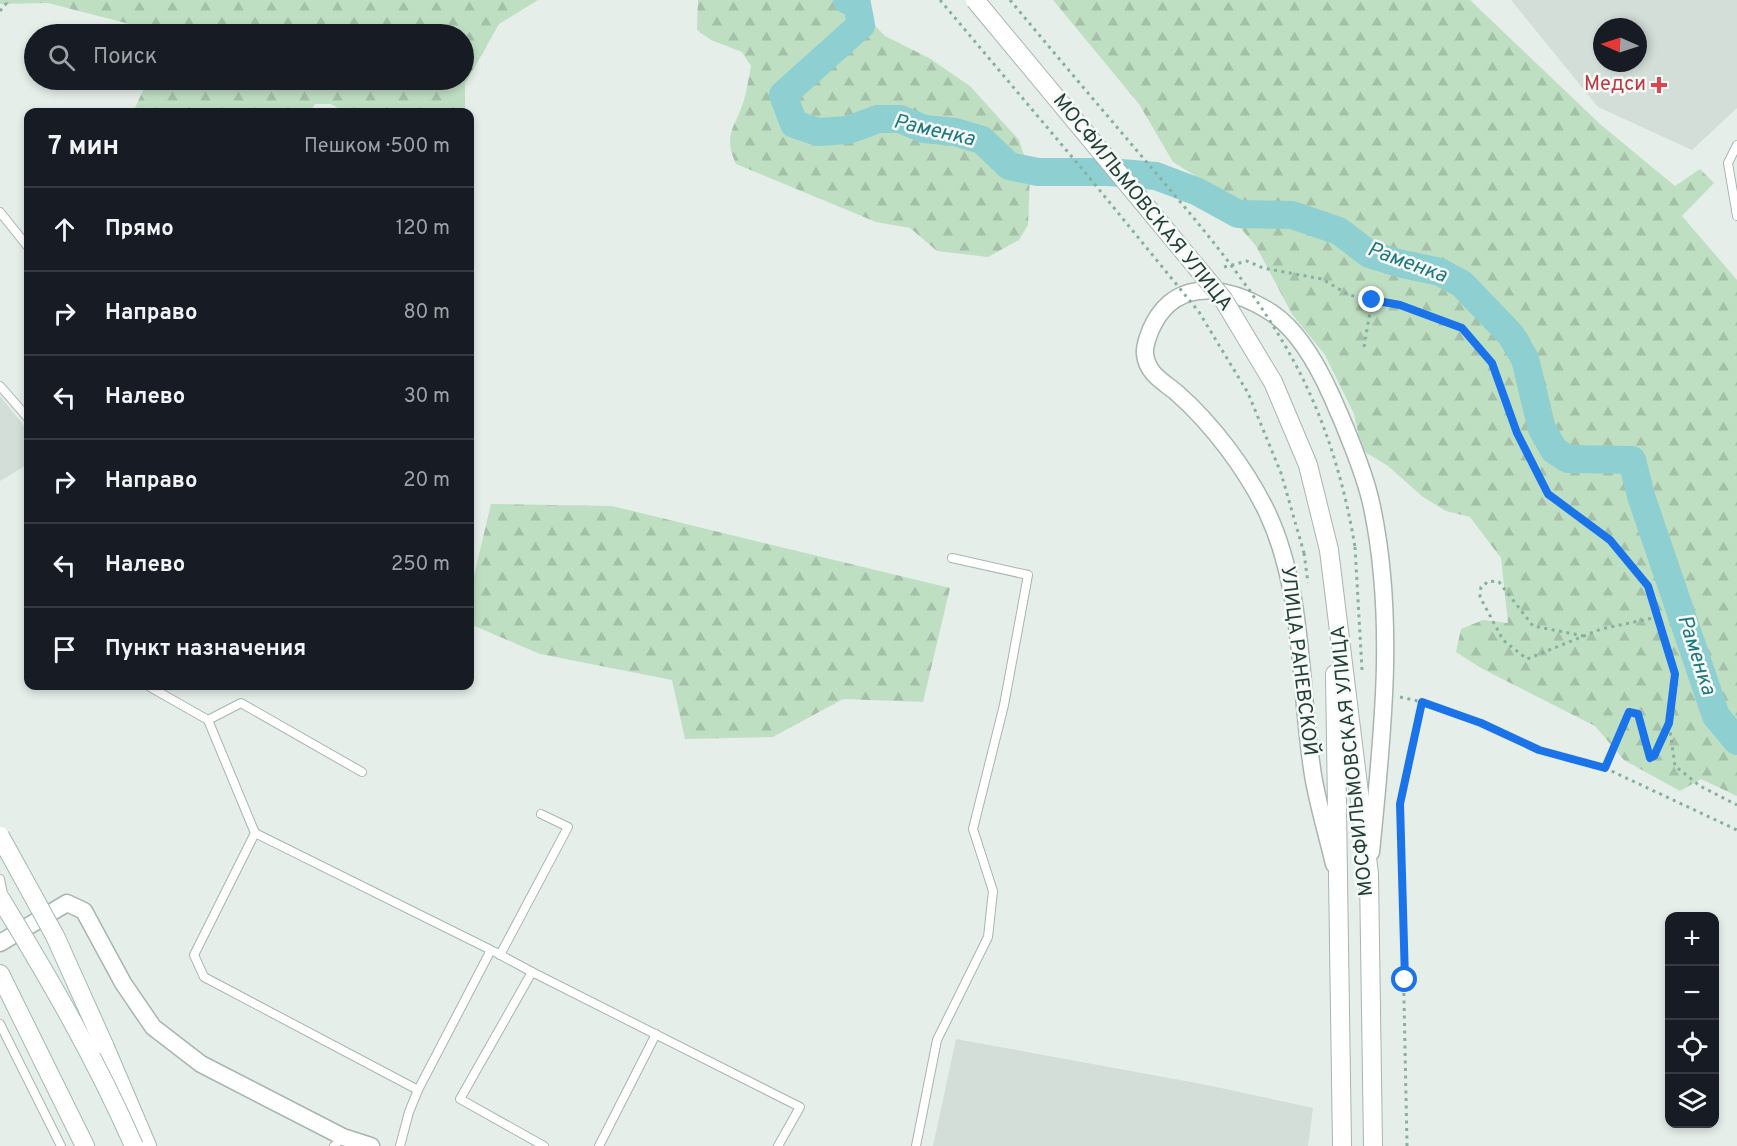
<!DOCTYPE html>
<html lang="ru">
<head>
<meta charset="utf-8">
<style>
	body { margin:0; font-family:Overpass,sans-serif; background:#20242c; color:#f1f3f6 }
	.controls { position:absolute; right:18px; bottom:18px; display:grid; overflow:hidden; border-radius:12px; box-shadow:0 3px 9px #0003 }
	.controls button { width:54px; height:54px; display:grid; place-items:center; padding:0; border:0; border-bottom:2px solid #363941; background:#171b24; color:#f1f3f6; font:30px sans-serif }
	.compass { position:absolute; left:1593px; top:18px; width:54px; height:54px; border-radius:50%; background:#171b24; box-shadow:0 3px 9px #0003; rotate:273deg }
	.stop { position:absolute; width:18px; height:18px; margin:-14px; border:4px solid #1a73e8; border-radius:50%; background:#fff }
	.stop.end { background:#1a73e8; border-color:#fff; box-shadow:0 2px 6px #0008 }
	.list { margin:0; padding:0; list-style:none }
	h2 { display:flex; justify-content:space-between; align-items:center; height:78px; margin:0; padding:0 24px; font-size:26px }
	h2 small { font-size:20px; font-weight:400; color:#9ea1a6 }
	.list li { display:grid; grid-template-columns:39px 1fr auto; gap:18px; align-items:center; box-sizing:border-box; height:84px; padding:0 24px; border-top:2px solid #363941 }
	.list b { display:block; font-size:22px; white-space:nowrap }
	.list em { font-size:20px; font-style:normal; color:#9ea1a6 }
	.icon { flex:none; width:33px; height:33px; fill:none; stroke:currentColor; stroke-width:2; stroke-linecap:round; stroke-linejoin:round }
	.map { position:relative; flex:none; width:1737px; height:1146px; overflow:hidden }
	.search { position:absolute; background:#171b24; box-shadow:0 3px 9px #0003; left:24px; top:24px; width:450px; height:66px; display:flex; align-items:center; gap:15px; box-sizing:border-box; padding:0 21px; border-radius:33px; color:#9ea1a6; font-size:22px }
	.panel { position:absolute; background:#171b24; box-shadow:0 3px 9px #0003; left:24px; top:108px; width:450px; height:582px; border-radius:12px }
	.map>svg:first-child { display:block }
</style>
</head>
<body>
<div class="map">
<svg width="1737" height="1146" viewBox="0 0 1737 1146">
	<defs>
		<pattern id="forest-firs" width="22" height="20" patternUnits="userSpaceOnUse" patternTransform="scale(1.5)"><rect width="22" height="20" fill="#bfdfc3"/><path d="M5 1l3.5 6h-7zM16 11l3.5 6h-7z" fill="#a4c0a8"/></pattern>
	</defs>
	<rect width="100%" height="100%" fill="#e5eee9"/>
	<g fill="#d3ded8" fill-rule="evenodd">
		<path d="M1511,0h226v108l-45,42 -94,-43zM1602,27h36v36h-36z"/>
		<path d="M0,396l28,35v33l-28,17z"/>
		<path d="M956,1039l251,46 106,23 -5,38h-375z"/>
	</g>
	<g fill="url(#forest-firs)">
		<path d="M0,0h538l-39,24 -34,60v28h-120l-14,-8h-16l-5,8h-89l-19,-4 -3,4h-66l15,-32h316v-46h-296l-120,-31 -48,1z"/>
		<path d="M698,0h161l3,12 23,24 44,22 41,28 49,54 11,34 -2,51 -9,15 -31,17 -51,-6 -27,-23 -34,-6 -140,-58c-14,-30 0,-37 8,-64 3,-11 5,-23 7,-34l-9,-14 -31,-12 -14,-10z"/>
		<path d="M1053,0h417l130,124 75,62 25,-17 14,14 -32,33 55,64v516l-36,-17 -21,12 -56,-31 -29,-34 -114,-58 -25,-16 5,-23 22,-9 25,3 -7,-65 -31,-41 -24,-6 -23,-14 -35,-31 -26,-16 -8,-36 -29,-59 -33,-41 -36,-68 -59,-69 -24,-15 -34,-58z"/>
		<path d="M491,504l121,2 338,82 -27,114 -80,-3 -70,38 -88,2 -13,-59 -132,-26 -70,-30v-32z"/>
	</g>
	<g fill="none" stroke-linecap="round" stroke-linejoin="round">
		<path stroke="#8ecfd2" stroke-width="28" d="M847,0l10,4 4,21 -78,70 11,29 24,8 30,-2 30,-11h22l24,10 31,3 27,8 27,26 29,6h71l47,4 42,16 40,22 54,1 47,16 30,23 29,9 42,9 22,12 49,51 14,24 17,70 12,21 14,9 64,1 9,36 75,220 21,25"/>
		<defs>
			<g id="service">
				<path d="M1737,145l-9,18 9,53"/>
				<path d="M0,212l28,35"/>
				<path d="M0,386l28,32"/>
				<path d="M150,687l58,33 47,113 -61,122 10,22 214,113"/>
				<path d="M208,720l33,-17 121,69"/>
				<path d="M255,833l236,117 -73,140 -9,22 -9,34"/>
				<path d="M0,879l4,20"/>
				<path d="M495,952l37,20"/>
				<path d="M500,955l68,-128 -27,-13"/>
				<path d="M0,1024l61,122"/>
				<path d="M334,1146l9,-9"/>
				<path d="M544,1146l-84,-47 72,-127 268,135 -22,39"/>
				<path d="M599,1146l57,-112"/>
				<path d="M916,1146l21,-106 51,-103 5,-46 -20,-62 31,-124 24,-130 -76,-17"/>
			</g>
			<g id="minor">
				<path d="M1334,864c-7,-30 -16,-59 -21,-89 -14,-86 -8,-182 -46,-263 -21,-43 -54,-87 -90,-119 -13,-11 -30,-19 -32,-39 -1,-8 5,-24 9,-31 26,-48 79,-35 118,-10 27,18 47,55 60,84 13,29 34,80 40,110 24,114 10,232 -1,345"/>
				<path d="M0,943l67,-40 17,8 39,72 30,44 48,37 142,73 28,9"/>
			</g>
			<g id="tertiary">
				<path d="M1329,550l40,324 4,272"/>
				<path d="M1335,674l7,472"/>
			</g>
			<g id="secondary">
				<path d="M0,974l85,172"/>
				<path d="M104,1045l43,101"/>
			</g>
		</defs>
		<use href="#service" stroke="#a7b6af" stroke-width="10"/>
		<use href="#minor" stroke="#a7b6af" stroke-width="19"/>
		<use href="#tertiary" stroke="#a7b6af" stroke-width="20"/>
		<use href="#secondary" stroke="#a3bab0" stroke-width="20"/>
		<g stroke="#86b19f" stroke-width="3" stroke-dasharray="3 4.5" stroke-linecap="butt">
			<path d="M0,11l9,-11"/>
			<path d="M1224,267l23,-6 16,7 59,11 27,16 51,10 62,23 30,35 25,70 31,61 62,46 38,46 27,88 -6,49 6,43 25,20 37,19"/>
			<path d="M1364,347l8,-47"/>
			<path d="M1355,547l7,123"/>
			<path d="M1304,553l4,30"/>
			<path d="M1584,636l-51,-10 -34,-44 -10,-1 -8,6 -1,10 23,43 24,19 74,-30 57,-12"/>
			<path d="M1400,697l22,5 59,21 58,27 66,18 132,62"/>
			<path d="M1605,768l24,-56 9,2 12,44 4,-2 15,-31"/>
			<path d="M1407,1146l-7,-342 22,-102"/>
		</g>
		<use href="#service" stroke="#fff" stroke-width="8"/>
		<use href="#minor" stroke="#fff" stroke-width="16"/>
		<use href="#tertiary" stroke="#fff" stroke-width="18"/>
		<use href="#secondary" stroke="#fff" stroke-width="18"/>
		<defs>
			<path id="tertiary-bridge" d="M975,0l248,299 50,83 35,83 21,85"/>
			<g id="secondary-bridge">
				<path d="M0,836l55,100 49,109"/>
				<path d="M0,898c49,80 96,161 134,248"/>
			</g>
		</defs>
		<use href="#tertiary-bridge" stroke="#a7b6af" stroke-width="20" stroke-linecap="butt"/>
		<use href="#secondary-bridge" stroke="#a3bab0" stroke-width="20" stroke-linecap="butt"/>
		<g stroke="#86b19f" stroke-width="3" stroke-dasharray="3 4.5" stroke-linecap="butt">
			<path d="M940,0l148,176 111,136 49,81 33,80 23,80"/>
			<path d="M1010,0c44,53 89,106 134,159 57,67 114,133 155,212 28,55 46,115 56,176"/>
		</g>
		<use href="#tertiary-bridge" stroke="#fff" stroke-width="18"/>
		<use href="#secondary-bridge" stroke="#fff" stroke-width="18"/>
	</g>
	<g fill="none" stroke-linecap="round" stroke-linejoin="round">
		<path stroke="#1a73e8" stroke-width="8" d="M1372,300l28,5 62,23 30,35 25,70 31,61 62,46 38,46 27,88 -6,49 -15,33 -4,2 -12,-44 -9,-2 -24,56 -66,-18 -58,-27 -59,-21 -22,102 5,176"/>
	</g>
	<path fill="#e0444e" stroke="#f6faf8" stroke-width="2" d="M1656 76h6v6h6v6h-6v6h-6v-6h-6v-6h6z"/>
	<g text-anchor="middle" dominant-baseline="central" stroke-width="5" stroke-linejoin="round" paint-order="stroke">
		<g font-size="20" fill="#be3a42" stroke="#f6faf8" text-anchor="end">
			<text x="1646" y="85">Медси</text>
		</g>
		<g font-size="20" fill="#244035" stroke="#f6faf8">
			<text transform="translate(1142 203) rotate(51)">МОСФИЛЬМОВСКАЯ УЛИЦА</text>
			<text transform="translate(1298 661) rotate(83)">УЛИЦА РАНЕВСКОЙ</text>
			<text transform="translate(1353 761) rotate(-96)">МОСФИЛЬМОВСКАЯ УЛИЦА</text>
		</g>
		<g font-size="21" font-style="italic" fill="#1e787d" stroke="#f6faf8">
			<text transform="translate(934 131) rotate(13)">Раменка</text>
			<text transform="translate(1407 263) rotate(20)">Раменка</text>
			<text transform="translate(1696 655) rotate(72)">Раменка</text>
		</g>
	</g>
</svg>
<div class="controls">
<button>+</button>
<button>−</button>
<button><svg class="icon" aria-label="locate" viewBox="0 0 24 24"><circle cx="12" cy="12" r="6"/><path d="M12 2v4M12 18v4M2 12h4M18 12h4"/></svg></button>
<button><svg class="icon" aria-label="layers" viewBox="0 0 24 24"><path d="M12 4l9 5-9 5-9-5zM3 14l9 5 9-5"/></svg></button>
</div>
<svg class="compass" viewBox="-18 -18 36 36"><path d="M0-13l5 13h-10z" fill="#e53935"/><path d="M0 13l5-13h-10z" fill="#9ea1a6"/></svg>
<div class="stop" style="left:1405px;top:980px"></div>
<div class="stop end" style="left:1372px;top:300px"></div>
<div class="search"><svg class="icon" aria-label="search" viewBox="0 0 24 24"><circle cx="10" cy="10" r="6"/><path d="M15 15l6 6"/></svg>Поиск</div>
<section class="panel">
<h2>7 мин<small>Пешком · 500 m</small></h2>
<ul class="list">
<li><svg class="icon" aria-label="ahead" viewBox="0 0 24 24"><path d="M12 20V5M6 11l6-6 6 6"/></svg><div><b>Прямо</b></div><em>120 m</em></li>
<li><svg class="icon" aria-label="right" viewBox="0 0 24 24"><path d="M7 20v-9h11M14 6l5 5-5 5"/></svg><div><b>Направо</b></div><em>80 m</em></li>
<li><svg class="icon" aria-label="left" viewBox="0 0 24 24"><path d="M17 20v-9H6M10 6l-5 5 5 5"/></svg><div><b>Налево</b></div><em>30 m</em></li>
<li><svg class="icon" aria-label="right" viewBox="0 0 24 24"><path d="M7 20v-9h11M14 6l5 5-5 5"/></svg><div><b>Направо</b></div><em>20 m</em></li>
<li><svg class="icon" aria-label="left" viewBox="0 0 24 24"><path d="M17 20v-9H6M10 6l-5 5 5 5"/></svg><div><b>Налево</b></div><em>250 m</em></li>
<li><svg class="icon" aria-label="arrive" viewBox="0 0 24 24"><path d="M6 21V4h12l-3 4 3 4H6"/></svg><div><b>Пункт назначения</b></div></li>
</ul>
</section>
</div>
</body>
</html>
